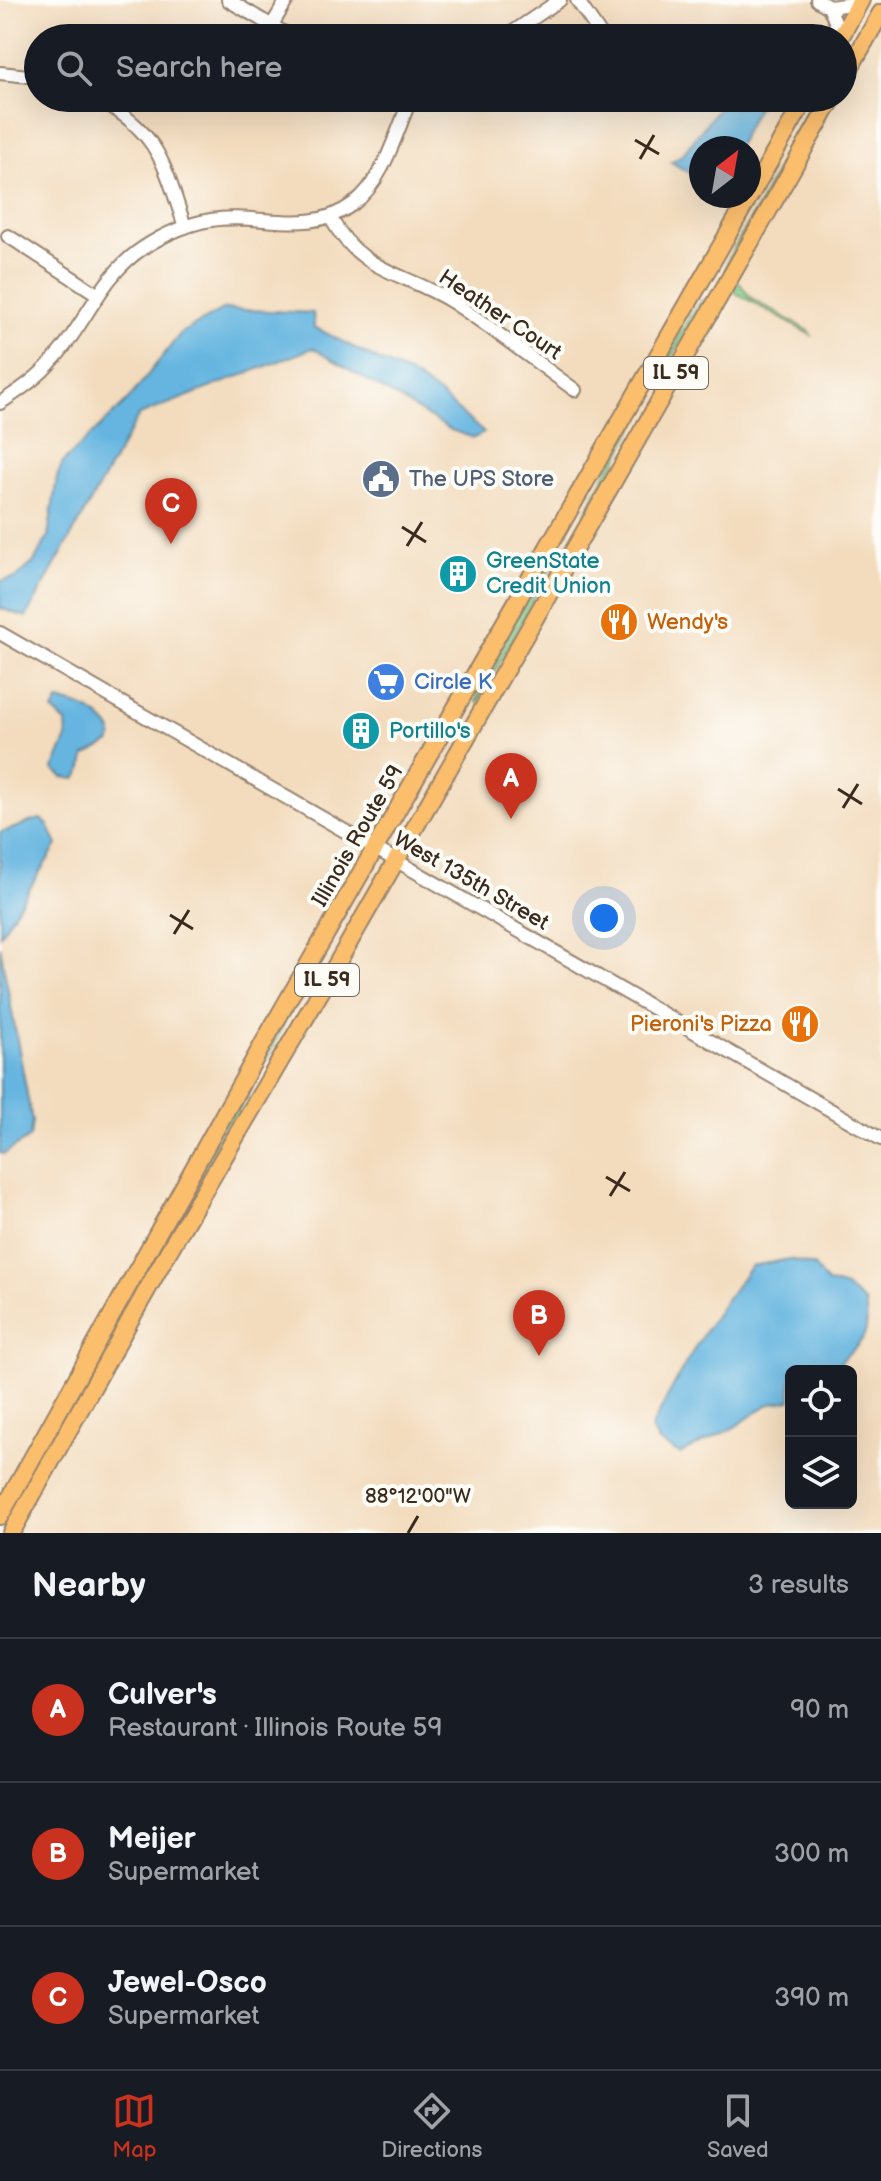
<!DOCTYPE html>
<html lang="en">
<head>
<meta charset="utf-8">
<style>
	body { margin:0; font-family:"Balsamiq Sans",sans-serif; background:#20242c; color:#f1f3f6 }
	.controls { position:absolute; right:24px; bottom:24px; display:grid; overflow:hidden; border-radius:12px; box-shadow:0 8px 32px #0002 }
	.controls button { width:72px; height:72px; display:grid; place-items:center; padding:0; border:0; border-bottom:2px solid #363941; background:#171b24; color:#f1f3f6; font:40px sans-serif }
	.compass { position:absolute; left:689px; top:136px; width:72px; height:72px; border-radius:50%; background:#171b24; box-shadow:0 8px 32px #0002; rotate:31deg }
	.you { position:absolute; left:604px; top:918px; width:28px; height:28px; margin:-20px; border:6px solid #fff; border-radius:50%; background:#1a73e8; box-shadow:0 0 0 12px #1a73e833 }
	.badge { display:grid; place-items:center; width:52px; height:52px; border-radius:50%; background:#c8321e; color:#fff; font-size:26px; font-weight:700 }
	.pin { position:absolute; translate:-50% -66px; filter:drop-shadow(0 2px 4px #0008) }
	.pin::after { content:''; position:absolute; top:42px; width:28px; height:24px; background:inherit; clip-path:polygon(0 0,100% 0,50% 100%) }
	.list { margin:0; padding:0; list-style:none }
	h2 { display:flex; justify-content:space-between; align-items:center; height:104px; margin:0; padding:0 32px; font-size:34px }
	h2 small { font-size:26px; font-weight:400; color:#9ea1a6 }
	.list li { display:grid; grid-template-columns:52px 1fr auto; gap:24px; align-items:center; box-sizing:border-box; height:144px; padding:0 32px; border-top:2px solid #363941 }
	.list b { display:block; font-size:30px; white-space:nowrap }
	.list p { margin:0; font-size:26px; white-space:nowrap; color:#9ea1a6 }
	.list em { font-size:26px; font-style:normal; color:#9ea1a6 }
	.icon { flex:none; width:44px; height:44px; fill:none; stroke:currentColor; stroke-width:2; stroke-linecap:round; stroke-linejoin:round }
	.map { position:relative; flex:none; width:881px; height:1533px; overflow:hidden }
	.search { position:absolute; background:#171b24; box-shadow:0 8px 32px #0002; left:24px; right:24px; top:24px; height:88px; display:flex; align-items:center; gap:20px; box-sizing:border-box; padding:0 28px; border-radius:44px; color:#9ea1a6; font-size:30px }
	.sheet { height:536px; background:#171b24 }
	nav { display:flex; justify-content:space-around; align-items:center; box-sizing:border-box; height:112px; border-top:2px solid #363941; background:#171b24; font-size:22px; color:#9ea1a6 }
	nav a { display:grid; justify-items:center; gap:4px }
	nav .on { color:#c8321e }
	.map>svg:first-child { display:block }
</style>
</head>
<body>
<div class="map">
<svg width="881" height="1533" viewBox="0 0 881 1533">
	<rect width="100%" height="100%" fill="#fdfcf7"/>
	<filter id="ink" filterUnits="userSpaceOnUse"><feTurbulence type="fractalNoise" baseFrequency=".0125" numOctaves="2"/><feDisplacementMap in="SourceGraphic" scale="16" xChannelSelector="R" yChannelSelector="G"/><feConvolveMatrix kernelMatrix="1 2 1 2 8 2 1 2 1" color-interpolation-filters="sRGB"/></filter>
	<filter id="wash" filterUnits="userSpaceOnUse"><feTurbulence type="fractalNoise" baseFrequency=".006" numOctaves="4" result="noise"/><feDisplacementMap in="SourceGraphic" scale="32" xChannelSelector="R" yChannelSelector="G"/><feGaussianBlur stdDeviation="1.8" result="paint"/><feColorMatrix in="noise" values="0 0 0 0 0 0 0 0 0 0 0 0 0 0 0 0 0 1.4 0 .05"/><feComposite in="paint" operator="in"/></filter>
	<g filter="url(#wash)">
		<rect width="100%" height="100%" fill="#f3dcbe"/>
		<g fill="#7ecb8a" stroke="#5c7a54" stroke-width="2">
			<path d="M813,98h11l-97,174 -2,-2 4,-13 31,-54z"/>
			<path d="M738,281l13,17 58,33 2,4 -75,-42 -2,-5z"/>
			<path d="M702,300l2,1 -59,104 -41,81 -20,29 79,-154 29,-49z"/>
			<path d="M547,565l4,2 -73,136 -2,-2 34,-72z"/>
			<path d="M292,1005l-23,51 -68,127 -2,-14z"/>
		</g>
		<g fill="#65b5e0" stroke="#50707f" stroke-width="2">
			<path d="M726,98h36l-26,50h-35v32l-30,-18 12,-8z"/>
			<path d="M224,309l89,4 1,14 66,34 30,13 28,19 46,40 -10,5 -23,-8 -138,-82 -174,67 -113,202 -26,-9v-27l16,-3 18,-16 14,-25 9,-60 6,-15 64,-61 54,-68z"/>
			<path d="M58,701c23,3 40,11 54,30l-1,11 -26,14 -2,12 -7,11 -13,-2 -10,-8 14,-31 -1,-15 -13,-12z"/>
			<path d="M41,819l7,6 9,20 -57,90v-103c15,-2 26,-11 41,-13z"/>
			<path d="M0,947l32,174 -2,16 -26,17 -4,-1z"/>
			<path d="M790,1259l24,7 13,17 18,4 20,16c7,46 -10,36 -31,68h-43v29l-24,5 -32,22 -55,27 -21,-12 -8,-13c28,-57 60,-113 100,-163z"/>
		</g>
	</g>
	<g filter="url(#ink)">
		<g fill="none" stroke-linecap="round" stroke-linejoin="round">
			<defs>
				<g id="minor">
					<path d="M228,0l65,38"/>
					<path d="M577,0l26,38"/>
					<path d="M817,0l12,7 12,28"/>
					<path d="M829,7l30,-4"/>
					<path d="M272,25l15,-25"/>
					<path d="M504,38l56,-38"/>
					<path d="M0,73l38,4"/>
					<path d="M96,98c63,33 68,66 89,129"/>
					<path d="M330,217c32,58 74,54 124,86 41,27 81,58 121,87"/>
					<path d="M8,236l89,58"/>
					<path d="M0,403c19,-12 38,-25 52,-42 34,-36 48,-85 91,-113 20,-13 44,-24 68,-28 48,-8 98,17 142,-16 31,-23 43,-72 58,-106"/>
					<path d="M0,633l881,506"/>
				</g>
				<g id="major">
					<path d="M840,38l21,-38"/>
					<path d="M843,80l38,-67"/>
					<path d="M0,1516l273,-490 533,-928"/>
					<path d="M11,1533l160,-286 156,-266 506,-883"/>
				</g>
			</defs>
			<use href="#minor" stroke="#97836e" stroke-width="16"/>
			<use href="#major" stroke="#97836e" stroke-width="20"/>
			<use href="#minor" stroke="#fff" stroke-width="12"/>
			<use href="#major" stroke="#fabe6d" stroke-width="16"/>
		</g>
	</g>
	<path fill="none" stroke="#3b2a1e" stroke-width="3" d="M635,140l24,14M640,159l14,-24M402,527l24,15M407,546l15,-24M838,789l24,15M843,808l15,-24M170,915l23,14M174,934l15,-24M606,1177l24,14M610,1196l15,-24M408,1533l10,-17"/>
	<defs>
		<symbol id="civic-disc" viewBox="-11 -11 22 22"><circle r="9.5" fill="#5c6f8a" stroke="#fdfcf7"/><path d="M-.6-6.5H3V-4.5H.6V-3L4-1V1h2V6H-6V1h2V-1L-.6-3ZM-1.2 2.5V6h2.4V2.5Z" fill="#fff"/></symbol>
		<symbol id="building-disc" viewBox="-11 -11 22 22"><circle r="9.5" fill="#0f9aa8" stroke="#fdfcf7"/><path d="M-4-6H4V6H1V3H-1V6H-4ZM-2.5-4.3h1.7v1.8h-1.7ZM.8-4.3h1.7v1.8H.8ZM-2.5-1h1.7V.8h-1.7ZM.8-1h1.7V.8H.8Z" fill="#fff"/></symbol>
		<symbol id="restaurant-disc" viewBox="-11 -11 22 22"><circle r="9.5" fill="#e8710a" stroke="#fdfcf7"/><path d="M-5-6h1v4h1v-4h1v4h1v-4h1v5L-1.5 .5V6h-2V.5L-5-1ZM5-6V6H3V1.5H1.5Q1.5-4 5-6Z" fill="#fff"/></symbol>
		<symbol id="supermarket-disc" viewBox="-11 -11 22 22"><circle r="9.5" fill="#3f7fe0" stroke="#fdfcf7"/><path d="M-6-5.5h2.5l.6 2H6L4.5 2H-2.5L-4.4-4H-6ZM-1.5 3.2a1.3 1.3 0 1 0 .1 0ZM3 3.2a1.3 1.3 0 1 0 .1 0Z" fill="#fff"/></symbol>
	</defs>
	<g fill-rule="evenodd">
		<use href="#civic-disc" x="359" y="457" width="44" height="44"/>
		<use href="#building-disc" x="436" y="552" width="44" height="44"/>
		<use href="#restaurant-disc" x="597" y="600" width="44" height="44"/>
		<use href="#supermarket-disc" x="364" y="660" width="44" height="44"/>
		<use href="#building-disc" x="339" y="709" width="44" height="44"/>
		<use href="#restaurant-disc" x="778" y="1002" width="44" height="44"/>
	</g>
	<g text-anchor="middle" dominant-baseline="central" stroke-width="8" stroke-linejoin="round" paint-order="stroke">
		<g fill="#fdfcf7" stroke="#75695f" stroke-width="2">
			<rect x="644" y="357" width="64" height="32" rx="6"/>
			<rect x="295" y="964" width="64" height="32" rx="6"/>
		</g>
		<g font-size="20" font-weight="bold" fill="#3b2a1e">
			<text x="676" y="373">IL 59</text>
			<text x="327" y="980">IL 59</text>
		</g>
		<g font-size="22" fill="#3b2a1e" stroke="#fdfcf7">
			<text transform="translate(500 315) rotate(34)">Heather Court</text>
			<text transform="translate(358 836) rotate(-60)">Illinois Route 59</text>
			<text transform="translate(471 881) rotate(30)">West 135th Street</text>
		</g>
		<g font-size="22" fill="#4e5e75" stroke="#fdfcf7" text-anchor="start">
			<text x="409" y="479">The UPS Store</text>
		</g>
		<g font-size="22" fill="#0d838f" stroke="#fdfcf7" text-anchor="start">
			<text x="486" y="561">GreenState<tspan x="486" dy="25">Credit Union</tspan></text>
			<text x="389" y="731">Portillo's</text>
		</g>
		<g font-size="22" fill="#c56008" stroke="#fdfcf7" text-anchor="start">
			<text x="647" y="622">Wendy's</text>
			<text x="772" y="1024" text-anchor="end">Pieroni's Pizza</text>
		</g>
		<g font-size="22" fill="#366cbe" stroke="#fdfcf7" text-anchor="start">
			<text x="414" y="682">Circle K</text>
		</g>
	</g>
	<g font-size="20" text-anchor="middle" fill="#3b2a1e" stroke="#fdfcf7" stroke-width="8" stroke-linejoin="round" paint-order="stroke">
		<text x="418" y="1503">88°12'00"W</text>
	</g>
</svg>
<div class="controls">
<button><svg class="icon" aria-label="locate" viewBox="0 0 24 24"><circle cx="12" cy="12" r="6"/><path d="M12 2v4M12 18v4M2 12h4M18 12h4"/></svg></button>
<button><svg class="icon" aria-label="layers" viewBox="0 0 24 24"><path d="M12 4l9 5-9 5-9-5zM3 14l9 5 9-5"/></svg></button>
</div>
<svg class="compass" viewBox="-18 -18 36 36"><path d="M0-13l5 13h-10z" fill="#e53935"/><path d="M0 13l5-13h-10z" fill="#9ea1a6"/></svg>
<div class="you"></div>
<div class="pin badge" style="left:511px;top:819px">A</div>
<div class="pin badge" style="left:539px;top:1356px">B</div>
<div class="pin badge" style="left:171px;top:544px">C</div>
<div class="search"><svg class="icon" aria-label="search" viewBox="0 0 24 24"><circle cx="10" cy="10" r="6"/><path d="M15 15l6 6"/></svg>Search here</div>
</div>
<section class="sheet">
<h2>Nearby<small>3 results</small></h2>
<ul class="list">
<li><span class="badge">A</span><div><b>Culver's</b><p>Restaurant · Illinois Route 59</p></div><em>90 m</em></li>
<li><span class="badge">B</span><div><b>Meijer</b><p>Supermarket</p></div><em>300 m</em></li>
<li><span class="badge">C</span><div><b>Jewel-Osco</b><p>Supermarket</p></div><em>390 m</em></li>
</ul>
</section>
<nav>
<a class="on"><svg class="icon" aria-label="map" viewBox="0 0 24 24"><path d="M3 6l6-2 6 2 6-2v14l-6 2-6-2-6 2zM9 4v14M15 6v14"/></svg>Map</a>
<a><svg class="icon" aria-label="directions" viewBox="0 0 24 24"><path d="M12 3l9 9-9 9-9-9zM9 14v-3h6M13 9l2 2-2 2"/></svg>Directions</a>
<a><svg class="icon" aria-label="saved" viewBox="0 0 24 24"><path d="M7 4h10v16l-5-4-5 4z"/></svg>Saved</a>
</nav>
</body>
</html>
